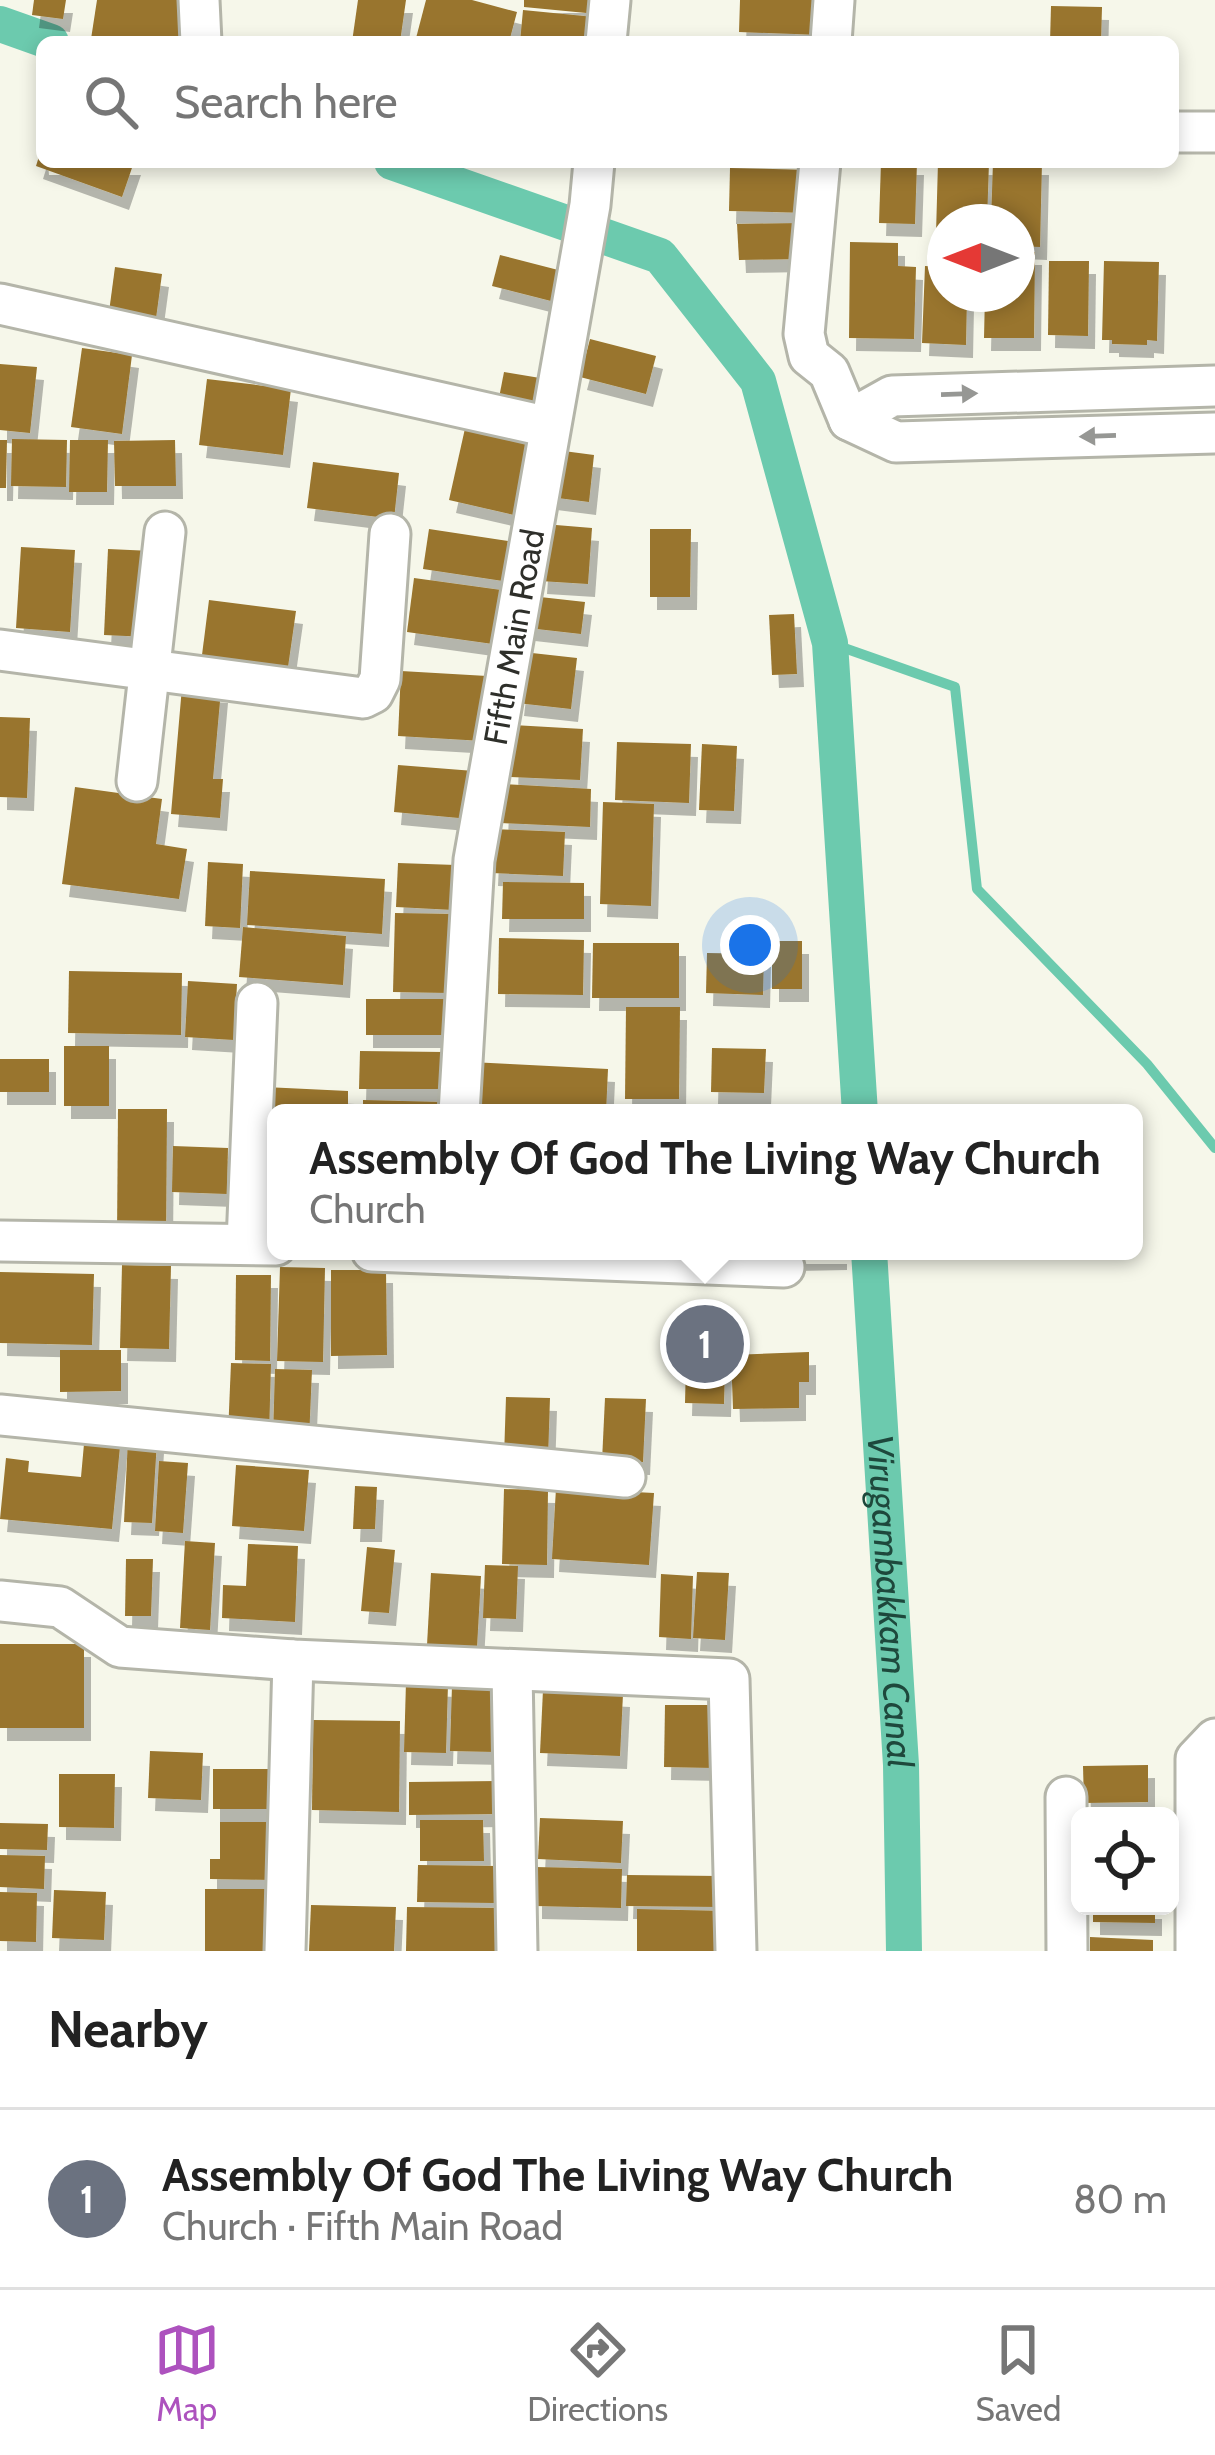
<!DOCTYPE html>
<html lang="en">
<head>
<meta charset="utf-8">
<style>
	body { margin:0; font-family:Cabin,sans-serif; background:#f6f6f6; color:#222 }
	.controls { position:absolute; right:36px; bottom:36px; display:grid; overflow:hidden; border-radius:18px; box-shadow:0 6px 18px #0003 }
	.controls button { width:108px; height:108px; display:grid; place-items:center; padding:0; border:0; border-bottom:3px solid #e0e0e0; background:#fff; color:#222; font:60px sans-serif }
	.compass { position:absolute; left:927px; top:204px; width:108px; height:108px; border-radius:50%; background:#fff; box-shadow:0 6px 18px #0003; rotate:270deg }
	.you { position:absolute; left:750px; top:945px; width:42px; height:42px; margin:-30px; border:9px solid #fff; border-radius:50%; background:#1a73e8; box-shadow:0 0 0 18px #1a73e833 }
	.badge { display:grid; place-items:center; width:78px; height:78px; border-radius:50%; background:#ad52be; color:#fff; font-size:39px; font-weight:700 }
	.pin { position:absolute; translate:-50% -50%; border:6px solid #fff; box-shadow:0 3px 12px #0006 }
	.popup { position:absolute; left:267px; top:1104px; width:876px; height:156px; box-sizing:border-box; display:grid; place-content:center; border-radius:18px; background:#fff; filter:drop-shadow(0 3px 9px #0005); font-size:39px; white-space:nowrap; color:#767676 }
	.popup b { font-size:45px; color:#222 }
	.popup::after { content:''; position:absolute; left:50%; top:100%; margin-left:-24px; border:24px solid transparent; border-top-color:#fff }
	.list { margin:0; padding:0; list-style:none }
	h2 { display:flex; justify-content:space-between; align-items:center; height:156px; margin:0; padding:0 48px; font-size:51px }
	h2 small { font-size:39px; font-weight:400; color:#767676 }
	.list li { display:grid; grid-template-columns:78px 1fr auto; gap:36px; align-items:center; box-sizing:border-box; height:180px; padding:0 48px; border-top:3px solid #e0e0e0 }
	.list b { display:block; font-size:45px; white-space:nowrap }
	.list p { margin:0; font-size:39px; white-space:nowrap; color:#767676 }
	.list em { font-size:39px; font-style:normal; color:#767676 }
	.icon { flex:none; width:66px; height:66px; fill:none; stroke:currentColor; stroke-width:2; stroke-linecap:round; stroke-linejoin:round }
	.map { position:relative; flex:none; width:1215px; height:1951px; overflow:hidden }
	.search { position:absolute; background:#fff; box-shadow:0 6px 18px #0003; left:36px; right:36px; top:36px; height:132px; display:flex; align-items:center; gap:30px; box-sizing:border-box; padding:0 42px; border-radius:18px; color:#767676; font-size:45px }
	.sheet { height:336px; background:#fff }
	nav { display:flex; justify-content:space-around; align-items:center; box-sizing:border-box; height:168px; border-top:3px solid #e0e0e0; background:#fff; font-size:33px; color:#767676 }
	nav a { display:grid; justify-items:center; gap:6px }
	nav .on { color:#ad52be }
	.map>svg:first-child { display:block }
</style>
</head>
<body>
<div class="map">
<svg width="1215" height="1951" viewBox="0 0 1215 1951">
	<defs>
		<filter id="shadow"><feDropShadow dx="7" dy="13" stdDeviation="0" flood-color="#0004"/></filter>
	</defs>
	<rect width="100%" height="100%" fill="#f6f7ea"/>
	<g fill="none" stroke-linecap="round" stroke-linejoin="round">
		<path stroke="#6ccaae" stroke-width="10" d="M830,643l125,44 22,202 170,175 68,84"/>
		<g stroke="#6ccaae" stroke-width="36">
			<path d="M0,24l51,18"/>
			<path d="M392,162l268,94 98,125 72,262 30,470"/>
			<path id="s1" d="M869,1251l32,514 3,186"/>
		</g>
	</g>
	<g fill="#99752d" filter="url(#shadow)">
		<path d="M34,0h32l-3,19 -31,-4z"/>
		<path d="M97,0h91l-8,42 -89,-3z"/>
		<path d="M358,0h48l-6,42h-48z"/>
		<path d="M426,0h46l45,12 -8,30h-94z"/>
		<path d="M524,0h84l-1,15 -83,-8z"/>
		<path d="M740,0h83l-1,35 -83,-3z"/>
		<path d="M1051,6l51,1 -1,35h-51z"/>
		<path d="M523,10l81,8 -3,24h-81z"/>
		<path d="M41,150l1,12h92l-12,35 -86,-31z"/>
		<path d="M881,162h36l-2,62 -36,-1z"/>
		<path d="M938,162h51l-2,60h-42v12h-9z"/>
		<path d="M993,162h49l-2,85 -23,-1v-24h-26z"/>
		<path d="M730,168l81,2 -1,43 -81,-2z"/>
		<path d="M802,223l1,36 -64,1 -2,-36z"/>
		<path d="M850,242l48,1v23l18,1 -2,72 -65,-1z"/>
		<path d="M1017,252h18l-1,86h-50l1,-44h32z"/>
		<path d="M500,255l62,16 -7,31 -63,-16z"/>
		<path d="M1049,261h40l-1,75 -40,-1z"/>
		<path d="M1104,261l55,1 -2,79 -10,-1v5l-35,-1v-4h-10z"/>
		<path d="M925,266l20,1v27h22l-1,51 -44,-2z"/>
		<path d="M115,267l47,7 -8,59 -47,-6z"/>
		<path d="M590,339l66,17 -10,38 -66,-17z"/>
		<path d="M82,348l50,7 -10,79 -51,-7z"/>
		<path d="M0,364l37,3 -7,66 -30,-3z"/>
		<path d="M504,372l42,7 -6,32 -42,-8z"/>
		<path d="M207,379l84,10 -8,66 -84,-10z"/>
		<path d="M466,424l65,15 -17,76 -65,-15z"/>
		<path d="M12,439l55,1 -1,47 -55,-1z"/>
		<path d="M0,440h7l-1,48h-6z"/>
		<path d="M70,440h38l-1,52h-38z"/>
		<path d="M175,440l1,46h-61l-1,-45z"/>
		<path d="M556,450l38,5 -5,47 -39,-5z"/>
		<path d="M313,462l86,11 -5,46 -87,-11z"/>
		<path d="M544,524l48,4 -4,56 -48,-3z"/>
		<path d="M429,529l79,12 -5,40 -80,-12z"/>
		<path d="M650,529h41l-1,68h-40z"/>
		<path d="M21,547l54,3 -5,82 -54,-4z"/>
		<path d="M108,549l44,2 -3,86 -45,-2z"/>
		<path d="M414,578l87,12 -8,54 -86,-12z"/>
		<path d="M531,596l54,6 -4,32 -53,-6z"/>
		<path d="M209,600l87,11 -8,56 -86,-12z"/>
		<path d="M794,614l3,60 -25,1 -3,-60z"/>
		<path d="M523,652l54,6 -6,51 -54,-6z"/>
		<path d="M401,671l86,5 -4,65 -85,-5z"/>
		<path d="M182,687l39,3 -8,89h10l-3,39 -49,-4z"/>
		<path d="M0,717l30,1 -3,80 -27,-1z"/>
		<path d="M513,725l70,4 -3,51 -69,-3z"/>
		<path d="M617,742l74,2 -2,59 -74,-3z"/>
		<path d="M702,744l35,2 -3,65 -35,-1z"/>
		<path d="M398,765l76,6 -4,48 -76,-7z"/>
		<path d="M503,784l88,5 -1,38 -89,-4z"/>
		<path d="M75,787l87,12 -6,45 31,5 -8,50 -117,-15z"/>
		<path d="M603,802l51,2 -3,102 -51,-2z"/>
		<path d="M493,829l72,3 -2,44 -72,-3z"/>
		<path d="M208,862l35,2 -3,64 -35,-2z"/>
		<path d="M398,863l58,2 -2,45 -58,-3z"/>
		<path d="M250,871l135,8 -3,55 -135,-9z"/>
		<path d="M503,882l81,1v36h-82z"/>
		<path d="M395,913l57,1 -2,79 -57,-1z"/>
		<path d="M243,927l103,9 -3,49 -104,-8z"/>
		<path d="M499,938l85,2 -1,55 -85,-1z"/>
		<rect x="772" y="941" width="30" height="48"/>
		<path d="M593,943h86v55h-87z"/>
		<path d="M707,953l57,1 -1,41 -57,-2z"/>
		<path d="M69,971l113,2 -1,62 -113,-2z"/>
		<path d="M188,981l49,3 -3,56 -49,-3z"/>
		<rect x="366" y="999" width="86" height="36"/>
		<path d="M626,1007h54l-1,92h-54z"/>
		<rect x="64" y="1046" width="45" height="60"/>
		<path d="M712,1048l54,1 -2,44 -53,-1z"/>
		<path d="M360,1051l84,1 -1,37h-84z"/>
		<rect x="0" y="1059" width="49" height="33"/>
		<path d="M471,1062l137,7 -2,44h-138z"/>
		<path d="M265,1087l83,4v22h-72v16h-12z"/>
		<path d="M363,1100l78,2v11h-78z"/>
		<path d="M118,1109h49l-1,128 -49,-1z"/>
		<path d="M173,1146l55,2 -1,46 -55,-2z"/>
		<path d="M260,1149l16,1v39l-18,-1z"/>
		<path d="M791,1251h49v6l-49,1z"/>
		<path d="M122,1265l49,1 -2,83 -49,-1z"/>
		<path d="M280,1267l45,1 -2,94 -46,-1z"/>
		<path d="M331,1270h55l1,85 -56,1z"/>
		<path d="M0,1272l94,2 -2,71 -92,-2z"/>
		<path d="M236,1275h35l-1,86 -35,-1z"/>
		<path d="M687,1322l39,1 -2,81 -39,-1z"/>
		<path d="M60,1350h61v41l-61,1z"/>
		<path d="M809,1352v30h-10v26l-66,1 -2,-54z"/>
		<path d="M231,1363l40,1 -2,71 -41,-1z"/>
		<path d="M275,1369l37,1 -3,69 -36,-1z"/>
		<path d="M506,1397l44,1 -2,60 -44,-1z"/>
		<path d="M605,1398l41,1 -3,63 -41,-1z"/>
		<path d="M85,1433l36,3 -9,93 -112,-10 6,-61 23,3 -1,11 53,5z"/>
		<path d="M128,1438l29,2 -5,83 -28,-1z"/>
		<path d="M159,1461l29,2 -5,70 -28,-2z"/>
		<path d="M236,1465l73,5 -5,61 -72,-5z"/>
		<path d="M355,1486l22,1 -2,42h-22z"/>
		<path d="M556,1488l98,5 -5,72 -97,-6z"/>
		<path d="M504,1489l44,1 -1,75 -45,-1z"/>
		<path d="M185,1541l30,2 -5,87 -30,-2z"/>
		<path d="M248,1544l50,2 -3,76 -73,-4 1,-33 23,1z"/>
		<path d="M367,1547l28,3 -6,63 -28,-2z"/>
		<path d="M126,1559h27l-2,57h-26z"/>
		<path d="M485,1565l33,1 -2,53 -33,-1z"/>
		<path d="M697,1572l32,1 -4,67 -32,-2z"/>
		<path d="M431,1573l50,3 -4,71 -50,-2z"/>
		<path d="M661,1574l32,2 -2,63 -32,-2z"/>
		<rect x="0" y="1644" width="84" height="84"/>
		<path d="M406,1682l42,2 -2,69 -42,-1z"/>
		<path d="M452,1685l45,2 -1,65 -46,-1z"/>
		<path d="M543,1690l80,4 -3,62 -80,-3z"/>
		<path d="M665,1705h50l-1,63 -50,-1z"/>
		<path d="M313,1720l87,1 -1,91 -87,-2z"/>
		<path d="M150,1751l53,2 -2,47 -53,-2z"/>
		<path d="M1148,1765v37l-64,1 -1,-37z"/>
		<rect x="213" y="1769" width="57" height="40"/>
		<path d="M59,1774h56l-1,54 -55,-1z"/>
		<path d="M498,1781l1,33 -90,1v-33z"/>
		<path d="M540,1818l83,3 -2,42 -83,-4z"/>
		<path d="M420,1820h63l1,41h-64z"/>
		<path d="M220,1822h55l-1,58 -64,-1v-20h10z"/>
		<path d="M0,1823l48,1 -1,26 -47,-1z"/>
		<path d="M0,1855l45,1 -1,33 -44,-2z"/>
		<path d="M418,1865l78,1 -1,37 -78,-1z"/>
		<path d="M535,1867l87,2 -1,39 -86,-2z"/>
		<path d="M627,1875l93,1v31l-94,-1z"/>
		<path d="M205,1889h61l1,62h-62z"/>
		<path d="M54,1890l52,2 -2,48 -52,-2z"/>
		<path d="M0,1892l37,1 -1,49 -36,-1z"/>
		<path d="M311,1905l85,2 -2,44h-85z"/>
		<path d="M1093,1906h62v17l-62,-1z"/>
		<path d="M407,1907l93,1 -1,43h-93z"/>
		<path d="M637,1909l87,2 -1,40h-86z"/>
		<path d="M1090,1937l63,3v11h-63z"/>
	</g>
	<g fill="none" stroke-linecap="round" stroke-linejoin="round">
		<defs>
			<g id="minor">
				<path d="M199,0l2,42"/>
				<path d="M606,42l4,-42"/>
				<path d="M831,42l3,-42"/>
				<path d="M1173,132h42"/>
				<path d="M820,162l-16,172 5,22 20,16 20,48 47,22 319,-9"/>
				<path d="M0,304l549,123"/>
				<path d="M849,420l43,-24 323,-10"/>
				<path d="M0,650l363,48 10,-5 7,-14 10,-145"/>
				<path d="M137,781l28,-249"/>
				<path id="s2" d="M459,1113l15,-253 116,-655 4,-43"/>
				<path d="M0,1241l276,4"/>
				<path d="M247,1243l10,-240"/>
				<path d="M372,1251l412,16"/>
				<path d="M0,1415l625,62"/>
				<path d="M0,1601l60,6 60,40 173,13 436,19 7,272"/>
				<path d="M512,1670l5,281"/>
				<path d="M1066,1797l1,154"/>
				<path d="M285,1951l8,-291"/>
				<path d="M1196,1951v-192l19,-20"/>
			</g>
		</defs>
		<use href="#minor" stroke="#b4b5a9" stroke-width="45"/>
		<use href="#minor" stroke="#fff" stroke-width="39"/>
	</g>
	<defs><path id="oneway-solid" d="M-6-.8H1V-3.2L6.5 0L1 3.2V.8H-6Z" transform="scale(3)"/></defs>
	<g fill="#969794">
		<use href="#oneway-solid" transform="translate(959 394) rotate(-2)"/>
		<use href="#oneway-solid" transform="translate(1098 436) rotate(178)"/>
	</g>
	<g text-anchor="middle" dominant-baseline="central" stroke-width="9" stroke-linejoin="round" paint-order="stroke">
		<g font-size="33" fill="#2e2f2a" stroke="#f6f7ea">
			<text stroke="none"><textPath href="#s2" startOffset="480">Fifth Main Road</textPath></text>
		</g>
		<g font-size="36" font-style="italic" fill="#1e483c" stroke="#f6f7ea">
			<text stroke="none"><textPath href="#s1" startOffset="351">Virugambakkam Canal</textPath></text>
		</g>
	</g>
</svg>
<div class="controls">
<button><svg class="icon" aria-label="locate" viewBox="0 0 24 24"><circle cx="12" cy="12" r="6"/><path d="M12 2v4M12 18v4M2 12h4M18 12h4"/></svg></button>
</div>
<svg class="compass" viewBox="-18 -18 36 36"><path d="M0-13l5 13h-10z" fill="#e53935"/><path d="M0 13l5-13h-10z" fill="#767676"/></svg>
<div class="you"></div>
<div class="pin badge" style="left:705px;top:1344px;background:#6b7280">1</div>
<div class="popup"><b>Assembly Of God The Living Way Church</b>Church</div>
<div class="search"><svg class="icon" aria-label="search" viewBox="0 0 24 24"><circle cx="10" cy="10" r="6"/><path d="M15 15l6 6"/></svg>Search here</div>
</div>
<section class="sheet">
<h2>Nearby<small></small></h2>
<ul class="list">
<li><span class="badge" style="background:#6b7280">1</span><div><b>Assembly Of God The Living Way Church</b><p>Church · Fifth Main Road</p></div><em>80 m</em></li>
</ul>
</section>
<nav>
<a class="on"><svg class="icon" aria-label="map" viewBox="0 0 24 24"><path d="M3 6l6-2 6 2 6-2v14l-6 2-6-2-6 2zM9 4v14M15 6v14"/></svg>Map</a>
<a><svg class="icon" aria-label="directions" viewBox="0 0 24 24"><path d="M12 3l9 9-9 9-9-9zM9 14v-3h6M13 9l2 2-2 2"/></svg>Directions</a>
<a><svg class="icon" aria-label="saved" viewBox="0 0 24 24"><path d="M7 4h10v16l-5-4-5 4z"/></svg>Saved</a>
</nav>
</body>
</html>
